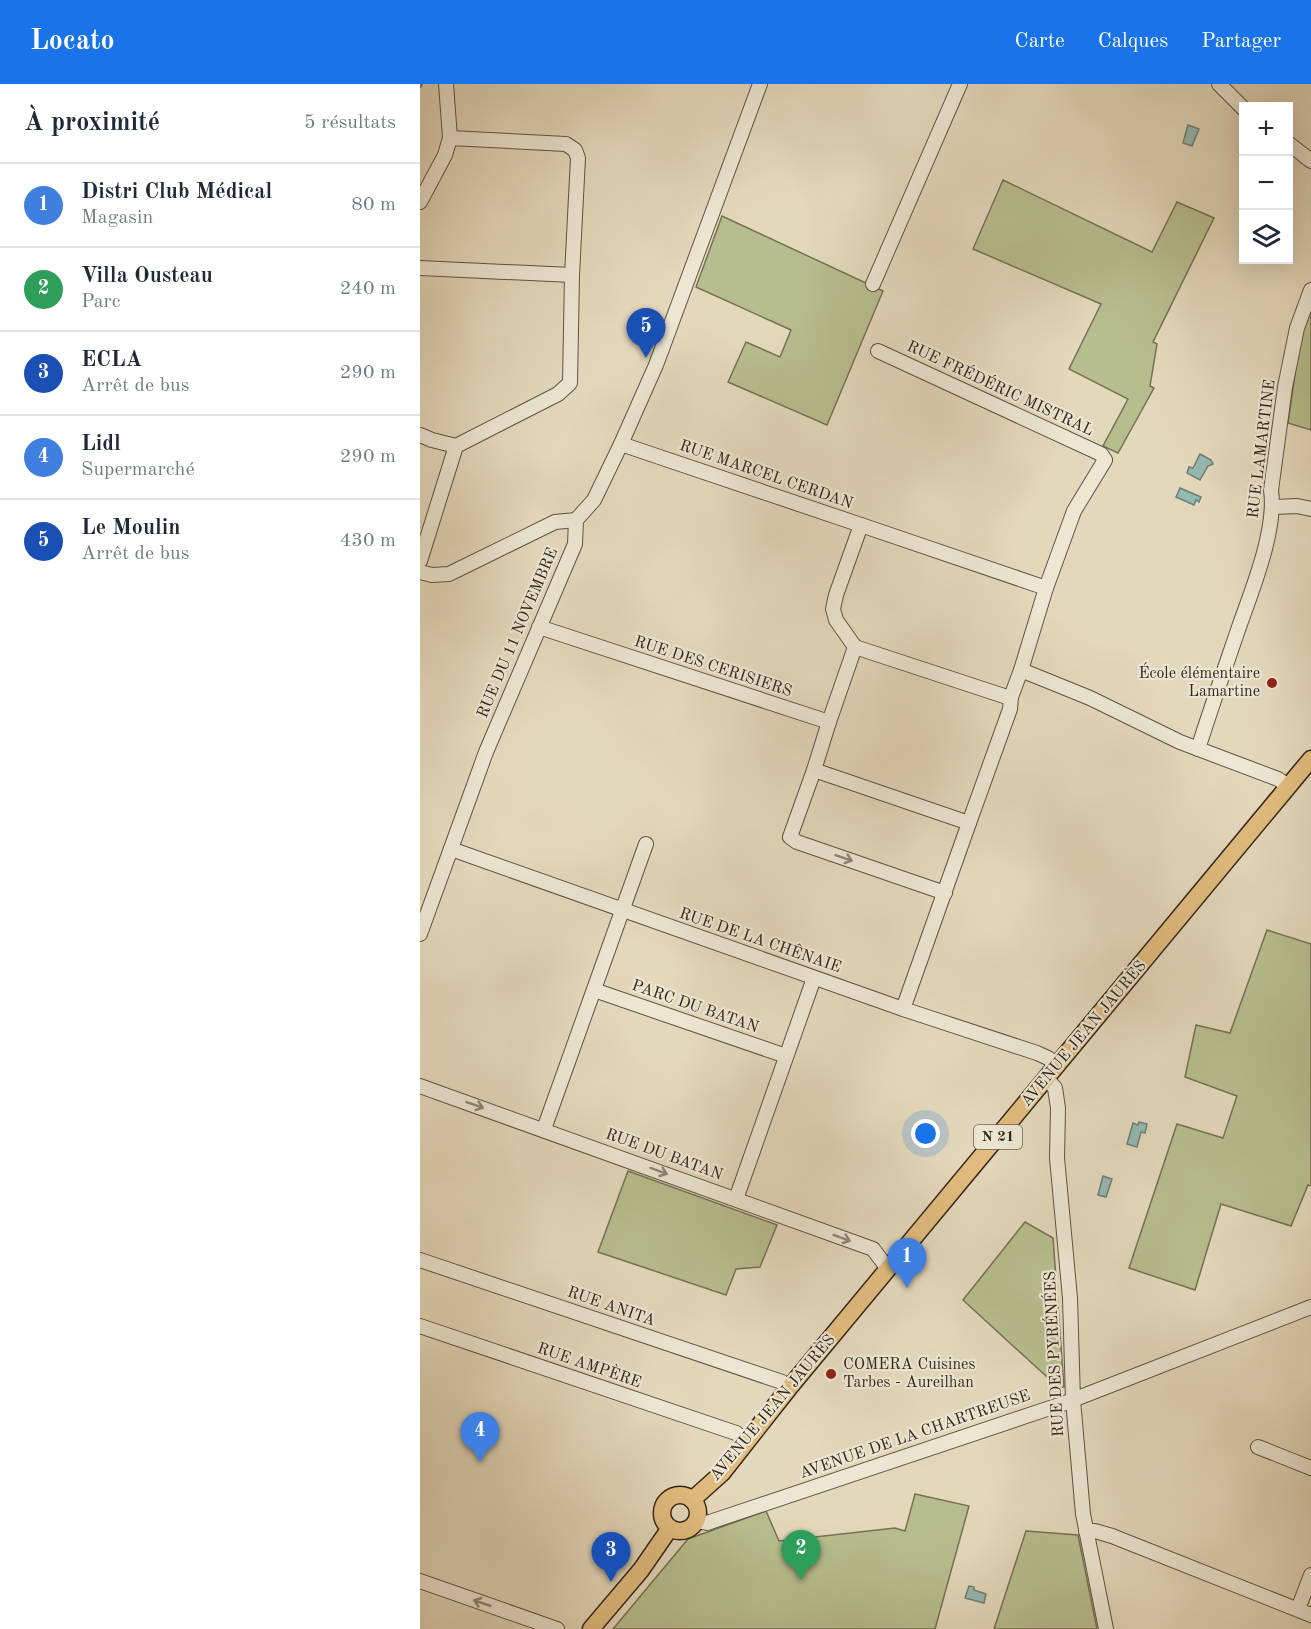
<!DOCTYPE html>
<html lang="fr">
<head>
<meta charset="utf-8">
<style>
	body { margin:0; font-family:"Old Standard TT",serif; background:#f2f2f3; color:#1f2937 }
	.controls { position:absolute; right:18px; top:18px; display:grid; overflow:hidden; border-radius:0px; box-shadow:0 6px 24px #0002 }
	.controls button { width:54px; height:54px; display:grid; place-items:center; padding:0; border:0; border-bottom:2px solid #e0e1e3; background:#fff; color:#1f2937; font:30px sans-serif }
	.you { position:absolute; left:506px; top:1050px; width:21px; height:21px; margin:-15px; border:4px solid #fff; border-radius:50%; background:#1a73e8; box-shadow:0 0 0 9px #1a73e833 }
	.badge { display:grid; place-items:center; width:39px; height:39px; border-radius:50%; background:#1a73e8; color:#fff; font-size:20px; font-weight:700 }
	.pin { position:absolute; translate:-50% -50px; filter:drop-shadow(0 2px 3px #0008) }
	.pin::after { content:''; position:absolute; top:32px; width:21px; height:18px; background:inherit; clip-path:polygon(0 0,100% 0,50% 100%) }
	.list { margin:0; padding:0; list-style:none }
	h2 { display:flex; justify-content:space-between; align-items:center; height:78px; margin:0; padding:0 24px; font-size:26px }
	h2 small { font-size:20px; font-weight:400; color:#747a83 }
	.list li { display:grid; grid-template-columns:39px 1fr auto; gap:18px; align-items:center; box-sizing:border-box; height:84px; padding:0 24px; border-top:2px solid #e0e1e3 }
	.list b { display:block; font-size:22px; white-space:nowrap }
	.list p { margin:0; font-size:20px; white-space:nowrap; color:#747a83 }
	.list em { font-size:20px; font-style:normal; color:#747a83 }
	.icon { flex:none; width:33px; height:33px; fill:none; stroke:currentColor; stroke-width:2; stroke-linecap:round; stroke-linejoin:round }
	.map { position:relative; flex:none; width:891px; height:1545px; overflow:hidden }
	header { display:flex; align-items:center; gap:36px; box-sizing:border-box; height:84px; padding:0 30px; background:#1a73e8; color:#fff }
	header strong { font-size:28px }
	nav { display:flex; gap:33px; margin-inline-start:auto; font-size:21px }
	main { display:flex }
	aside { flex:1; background:#fff }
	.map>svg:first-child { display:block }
</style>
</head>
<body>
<header>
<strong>Locato</strong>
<nav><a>Carte</a><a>Calques</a><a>Partager</a></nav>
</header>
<main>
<aside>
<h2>À proximité<small>5 résultats</small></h2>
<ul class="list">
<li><span class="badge" style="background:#3f7fe0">1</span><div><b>Distri Club Médical</b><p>Magasin</p></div><em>80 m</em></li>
<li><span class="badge" style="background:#2e9e5b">2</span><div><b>Villa Ousteau</b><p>Parc</p></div><em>240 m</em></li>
<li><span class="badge" style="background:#1a4fb4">3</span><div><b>ECLA</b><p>Arrêt de bus</p></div><em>290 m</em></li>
<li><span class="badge" style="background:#3f7fe0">4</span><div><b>Lidl</b><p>Supermarché</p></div><em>290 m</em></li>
<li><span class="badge" style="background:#1a4fb4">5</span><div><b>Le Moulin</b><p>Arrêt de bus</p></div><em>430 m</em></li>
</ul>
</aside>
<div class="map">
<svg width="891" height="1545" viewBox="0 0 891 1545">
	<rect width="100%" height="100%" fill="#e4d8bc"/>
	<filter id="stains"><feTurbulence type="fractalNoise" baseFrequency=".00333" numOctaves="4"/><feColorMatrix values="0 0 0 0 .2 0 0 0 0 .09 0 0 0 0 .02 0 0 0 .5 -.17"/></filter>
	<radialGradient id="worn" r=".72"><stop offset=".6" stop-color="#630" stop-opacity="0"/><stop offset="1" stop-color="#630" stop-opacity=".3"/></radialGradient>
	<g fill="#b7be8e" stroke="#767254" stroke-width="1.5">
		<path d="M583,96l149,72 25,-50 37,16 -61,124 4,2 -7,42 4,2 -36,65 -15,-7 25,-47 -59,-30 32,-65 -128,-55z"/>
		<path d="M302,132l161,75 -56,134 -99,-43 18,-40 34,15 11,-27 -95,-43z"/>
		<path d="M891,222v124l-23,-7 12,-84z"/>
		<path d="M847,846l44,14v242l-3,-1 -17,41 -70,-22 -26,86 -66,-22 48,-144 46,14 14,-42 -52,-19 11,-52 34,8z"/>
		<path d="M208,1087l149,54 -17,42 -24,2 -10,26 -128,-43z"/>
		<path d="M605,1138l28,16 11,149 -5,1 -96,-88z"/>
		<path d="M495,1410l54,12 -34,123h-322l75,-90 78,-28 13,30 116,-13 10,3z"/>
		<path d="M606,1447l52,4 19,94h-103z"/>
	</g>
	<g fill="#95b9b3" stroke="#6e7f76" stroke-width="1.5">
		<path d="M768,41l11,4 -7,17 -9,-3z"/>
		<path d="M780,370l11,6 2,4 -5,2 -8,14 -13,-7 2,-6 4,1z"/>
		<path d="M760,404l21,9 -2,5 -3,-2 -2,5 -18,-8z"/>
		<path d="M719,1038l8,2 -2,9 -4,-1 -4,15 -10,-3 6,-21 5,2z"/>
		<path d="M683,1092l9,3 -6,18 -8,-2z"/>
		<path d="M549,1502l5,1v3l12,4 -2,9 -19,-5z"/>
	</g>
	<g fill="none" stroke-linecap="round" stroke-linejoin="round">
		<path stroke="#6e7f76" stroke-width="4" d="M0,2l1,-2"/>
		<defs>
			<g id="minor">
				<path d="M26,0l4,54"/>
				<path d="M799,0l25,25"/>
				<path d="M868,59l23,18"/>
				<path d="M0,118l25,-47 5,-17 116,6 9,6 3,8 -6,117 -2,108 -12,11 -102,52 -36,115"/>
				<path d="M0,184l152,7"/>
				<path d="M453,200l87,-200"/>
				<path d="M458,267l223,103 4,6 -31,51 -28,77"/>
				<path d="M0,351l12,5 24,6"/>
				<path d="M201,360l240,81 -25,70 -3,14 3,11 19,27 149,49 7,1 10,-27 69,28 90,44 98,37 10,7"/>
				<path d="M854,423l23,-1 14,3"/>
				<path d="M441,441l185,63 -25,82"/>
				<path d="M0,488l12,3 17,-1 106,-52 21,-2"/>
				<path d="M119,543l290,95 -15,48 155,53 41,-114 1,-12"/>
				<path d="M409,638l26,-75"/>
				<path d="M778,665c13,-41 27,-81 41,-122 13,-37 38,-98 32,-137l14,-103 12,-59 14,-38"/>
				<path d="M394,686l-24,67 7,5 148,51"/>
				<path d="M31,765l452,160 134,44 11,5 10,7"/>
				<path d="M0,850l66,-182 89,-208 1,-24 18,-20 27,-56 35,-79 104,-281"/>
				<path d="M174,906l192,66"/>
				<path d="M483,925l66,-186"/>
				<path d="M627,995l8,9 3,20 -1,50 13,140 3,102 10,114 23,115"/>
				<path d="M0,1002l453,163 15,20"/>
				<path d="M124,1045l102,-285"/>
				<path d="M316,1115l78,-221"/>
				<path d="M0,1176l362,122 7,6"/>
				<path d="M0,1242l316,107 10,8"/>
				<path d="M838,1363l53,21"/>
				<path d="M277,1437l10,2 358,-120 246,-96"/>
				<path d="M666,1447h9l17,5 199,79"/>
				<path d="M0,1497l137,48"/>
				<path d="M878,1525l13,-34"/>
			</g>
			<g id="major">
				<circle cx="260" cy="1429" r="18"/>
				<path d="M272,1416l30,-27 67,-85 522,-629"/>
				<path d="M171,1545l50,-59 29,-42"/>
			</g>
		</defs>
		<use href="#minor" stroke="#605342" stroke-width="16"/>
		<use href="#major" stroke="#34271a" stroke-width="19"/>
		<use href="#minor" stroke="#ede6d3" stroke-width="14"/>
		<use href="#major" stroke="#e2bc7e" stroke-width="16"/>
	</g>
	<defs><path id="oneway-shaft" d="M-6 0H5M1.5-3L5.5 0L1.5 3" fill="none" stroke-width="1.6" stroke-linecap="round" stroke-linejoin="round" transform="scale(1.5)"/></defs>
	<g stroke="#908676">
		<use href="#oneway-shaft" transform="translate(424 774) rotate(19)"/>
		<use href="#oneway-shaft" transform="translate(55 1021) rotate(19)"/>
		<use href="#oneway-shaft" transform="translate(239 1087) rotate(20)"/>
		<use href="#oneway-shaft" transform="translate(422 1154) rotate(20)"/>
		<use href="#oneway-shaft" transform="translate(62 1519) rotate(-161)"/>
	</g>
	<g fill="#8f2418" stroke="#ede6d3" stroke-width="2">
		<circle cx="852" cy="599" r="6"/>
		<circle cx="411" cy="1290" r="6"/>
	</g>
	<g text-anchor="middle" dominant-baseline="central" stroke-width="4.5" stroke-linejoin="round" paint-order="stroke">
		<rect fill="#ede6d3" stroke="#6c6052" stroke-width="1.5" x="554" y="1041" width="48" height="24" rx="4.5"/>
		<g font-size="15" font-weight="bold" fill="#34271a">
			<text x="578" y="1053">N 21</text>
		</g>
		<g font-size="16" fill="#34271a" stroke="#ede6d3">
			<text transform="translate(580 305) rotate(25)">RUE FRÉDÉRIC MISTRAL</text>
			<text transform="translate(842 365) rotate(-83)">RUE LAMARTINE</text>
			<text transform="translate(346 391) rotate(19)">RUE MARCEL CERDAN</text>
			<text transform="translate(98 549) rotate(-67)">RUE DU 11 NOVEMBRE</text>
			<text transform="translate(293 583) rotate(18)">RUE DES CERISIERS</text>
			<text transform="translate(340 857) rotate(19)">RUE DE LA CHÊNAIE</text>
			<text transform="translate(275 923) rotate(19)">PARC DU BATAN</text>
			<text transform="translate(664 950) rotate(-50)">AVENUE JEAN JAURÈS</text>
			<text transform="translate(244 1071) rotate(20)">RUE DU BATAN</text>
			<text transform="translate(191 1223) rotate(19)">RUE ANITA</text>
			<text transform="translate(635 1270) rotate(-93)">RUE DES PYRÉNÉES</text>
			<text transform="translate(169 1282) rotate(19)">RUE AMPÈRE</text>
			<text transform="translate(353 1324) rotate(-50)">AVENUE JEAN JAURÈS</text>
			<text transform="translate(495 1351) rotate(-19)">AVENUE DE LA CHARTREUSE</text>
		</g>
		<g font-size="16" fill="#34271a" stroke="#ede6d3" text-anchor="end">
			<text x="840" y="590">École élémentaire<tspan x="840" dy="18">Lamartine</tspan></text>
			<text x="423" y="1281" text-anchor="start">COMERA Cuisines<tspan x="423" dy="18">Tarbes - Aureilhan</tspan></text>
		</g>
	</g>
	<rect width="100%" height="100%" filter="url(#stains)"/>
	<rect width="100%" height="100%" fill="url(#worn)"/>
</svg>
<div class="controls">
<button>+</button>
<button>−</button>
<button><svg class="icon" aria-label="layers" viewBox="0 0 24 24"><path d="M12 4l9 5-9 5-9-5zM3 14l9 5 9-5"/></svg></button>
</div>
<div class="you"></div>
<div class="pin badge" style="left:487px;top:1204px;background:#3f7fe0">1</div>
<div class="pin badge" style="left:381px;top:1496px;background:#2e9e5b">2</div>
<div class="pin badge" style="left:191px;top:1498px;background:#1a4fb4">3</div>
<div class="pin badge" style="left:60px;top:1378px;background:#3f7fe0">4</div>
<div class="pin badge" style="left:226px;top:274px;background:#1a4fb4">5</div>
</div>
</main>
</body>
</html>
